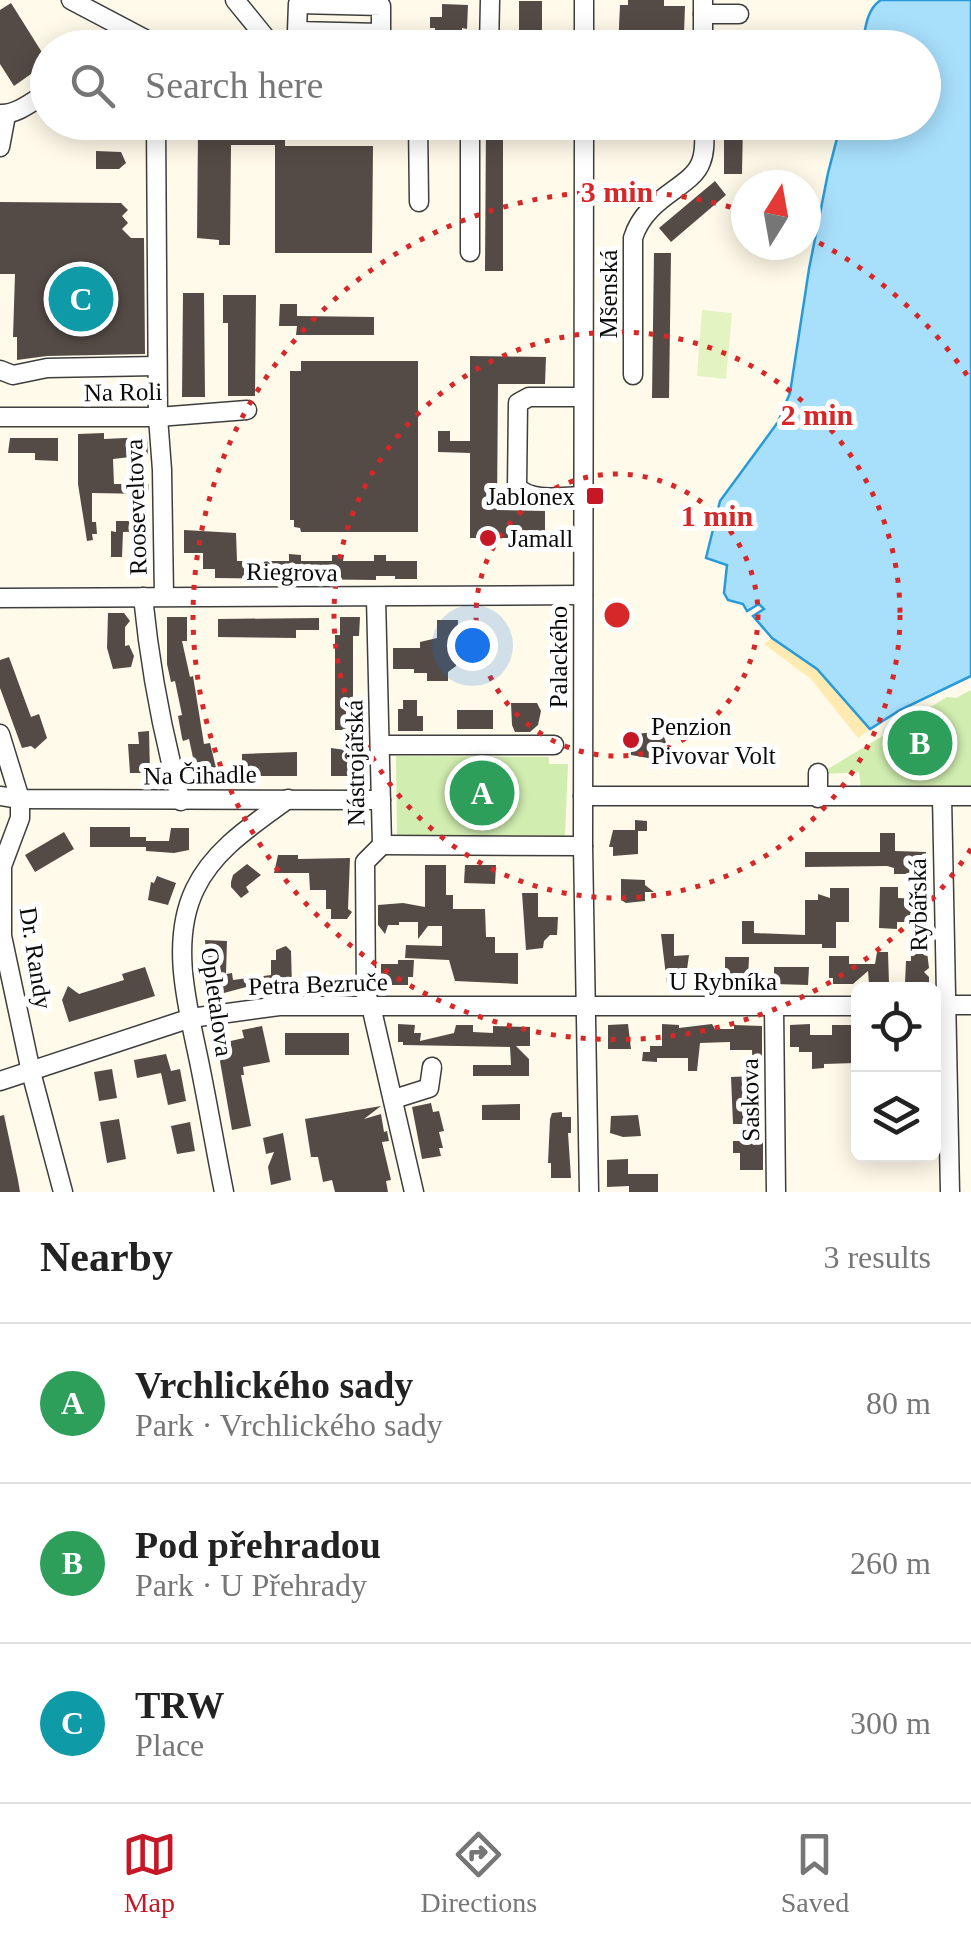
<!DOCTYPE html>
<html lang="en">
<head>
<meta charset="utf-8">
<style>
	body { margin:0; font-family:"Times New Roman",serif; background:#f6f6f6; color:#222 }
	.controls { position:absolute; right:30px; bottom:30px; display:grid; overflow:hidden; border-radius:15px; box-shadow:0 5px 25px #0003 }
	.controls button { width:90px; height:90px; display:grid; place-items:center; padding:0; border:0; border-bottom:2px solid #e0e0e0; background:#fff; color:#222; font:50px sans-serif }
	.compass { position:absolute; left:731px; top:170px; width:90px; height:90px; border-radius:50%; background:#fff; box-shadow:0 5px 25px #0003; rotate:11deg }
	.you { position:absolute; left:472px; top:645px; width:35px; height:35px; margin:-25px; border:8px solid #fff; border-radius:50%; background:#1a73e8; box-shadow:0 0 0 15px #1a73e833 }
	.badge { display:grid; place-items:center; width:65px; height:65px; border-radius:50%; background:#c61727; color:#fff; font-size:32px; font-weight:700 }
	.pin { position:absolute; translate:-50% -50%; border:5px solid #fff; box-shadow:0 2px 10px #0006 }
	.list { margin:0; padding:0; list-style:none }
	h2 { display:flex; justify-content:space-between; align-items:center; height:130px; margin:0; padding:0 40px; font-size:42px }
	h2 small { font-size:32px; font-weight:400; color:#767676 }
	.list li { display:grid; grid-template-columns:65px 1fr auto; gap:30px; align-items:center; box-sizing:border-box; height:160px; padding:0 40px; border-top:2px solid #e0e0e0 }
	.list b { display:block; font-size:38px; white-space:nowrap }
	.list p { margin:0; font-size:32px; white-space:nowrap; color:#767676 }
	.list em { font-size:32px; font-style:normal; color:#767676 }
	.icon { flex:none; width:55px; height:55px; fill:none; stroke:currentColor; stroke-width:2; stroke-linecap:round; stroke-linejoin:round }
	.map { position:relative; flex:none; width:971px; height:1192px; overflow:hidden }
	.search { position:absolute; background:#fff; box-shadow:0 5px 25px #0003; left:30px; right:30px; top:30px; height:110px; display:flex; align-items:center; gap:25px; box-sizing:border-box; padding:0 35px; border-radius:55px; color:#767676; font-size:38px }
	.sheet { height:610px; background:#fff }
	nav { display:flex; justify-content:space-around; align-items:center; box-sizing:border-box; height:140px; border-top:2px solid #e0e0e0; background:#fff; font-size:28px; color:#767676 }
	nav a { display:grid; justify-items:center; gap:5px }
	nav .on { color:#c61727 }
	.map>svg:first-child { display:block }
</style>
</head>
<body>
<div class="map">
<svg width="971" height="1192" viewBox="0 0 971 1192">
	<rect width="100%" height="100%" fill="#fffae9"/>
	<g fill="#d1edaf">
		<path d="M971,690v97l-110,1 -2,-16 -34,2 3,-5 119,-72 9,1z"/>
		<path d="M396,756l153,1v7h19l-3,72 -4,3h-164z"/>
	</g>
	<path fill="#ffeab1" d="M772,638l45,31 53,60 -12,9 -47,-59 -47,-35z"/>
	<path fill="#e4f3c2" d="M702,310l30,3 -6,66 -29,-3z"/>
	<path fill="#a8e0fc" stroke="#289ad9" stroke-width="2.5" d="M881,0h90v676l-71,34 -30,19 -53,-60 -45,-31 -19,-22 11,-7 -5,-5 -12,7 -4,-7 -15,-4 -4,-7 3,-28 -21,-7 14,-57 58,-79 12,-29 19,-124 19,-96 13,-50 83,-1v-74l-62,-1c3,-16 4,-38 19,-47z"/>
	<g fill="#544b46">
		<path d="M628,0h36v6h21l-1,27 6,-1v16h-72l2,-43h8z"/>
		<path d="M519,1h23v39l-23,-1z"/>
		<path d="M11,3l37,59 -34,24 -14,-22v-54z"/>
		<path d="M442,4l26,1 -1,24 -5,-1v13h-27v-13h-5v-11h12z"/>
		<path d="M231,122h54v24h88l-1,107h-97v-108h-44l-1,100h-11v-5l-22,-2 1,-108h33z"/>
		<path d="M486,122h17v149h-18z"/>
		<path d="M724,122h19l-1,52h-18z"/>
		<path d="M96,151l25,1 5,11 -7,6h-23z"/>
		<path d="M715,181l11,14 -55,47 -12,-14z"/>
		<path d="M0,202l121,1 7,7 -6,6 6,7 -6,6 9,9h13l1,116 -98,2 -30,4v-23h-4l2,-63h-15z"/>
		<path d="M654,253h17l-2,145h-17z"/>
		<path d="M183,293h21l1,104h-23z"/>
		<path d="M223,295h33l-1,101h-27v-73h-5z"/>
		<path d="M280,304h17v12l77,1v18h-78l1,-9h-18z"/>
		<path d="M470,356l76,1 -1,27h-47l-1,126 48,1v27h-75v-85l-32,-1v-21h12v10h20z"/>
		<path d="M301,361h117v171h-117l-1,-4 -6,-1v-7h-4v-149h11z"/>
		<path d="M104,433v6l43,-2 1,18 -35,4 1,25h35v10l-57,-1v29h4l1,12h-5l1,6 -6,1 -9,-57v-50z"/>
		<path d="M10,438h48v23l-23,-1v-7h-27z"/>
		<path d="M116,521h32v10l-25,1 -1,25h-11v-26l5,1z"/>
		<path d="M184,530l52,3 1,28h52v-7l12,1v6h31v-6h12l-1,6h31v-6h12v6h31v18h-22v-3h-19v4l-161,-2v-9h-12v-16h-19z"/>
		<path d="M108,613h16l6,8 -5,6v19l4,-1 5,11 -3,11 -18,2 -6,-21z"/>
		<path d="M167,617h20v24h-5l8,36 3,-1 11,68 6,-1 7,29 -20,4 -8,-37 -6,2 -1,-3 -4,-22 4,-1 -7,-34 -4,1 -4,-18z"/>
		<path d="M340,617h20l-1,19h-6v75h7l-1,19h-24v-95h5z"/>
		<path d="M319,618v12h-23v8l-78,-1v-18z"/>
		<path d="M437,620h21l-1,37 -1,9 -8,6v9h-21v-8h-13v-4h-21v-21h27v-6l17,-4z"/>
		<path d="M9,657l22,60 8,-3 8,24 -12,11 -4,-3 -9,2 -22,-60v-28z"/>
		<path d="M403,700h14v16h6v15h-25v-22h5z"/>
		<path d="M511,703h26l4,8 -3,14 -8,7h-15l-3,-7z"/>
		<rect x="457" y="710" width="36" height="19"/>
		<path d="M149,731l1,41 -1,6 -8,-5h-11l-2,-29h11l-1,-12z"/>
		<path d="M644,733h19l4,13 -4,9 -15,3 -17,-3v-4h-4v-11h4v-4z"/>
		<path d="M331,748l22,3v25h-22z"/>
		<path d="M297,752v24h-55v-22z"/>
		<path d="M635,820l12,1v10h-9v23l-25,2v-9h-4l4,-17h22z"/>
		<path d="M90,827h40v10h16v4h23l2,-13h18v22l-15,3 -28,-2v-4h-56z"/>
		<path d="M64,832l10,17 -39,23 -10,-17z"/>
		<path d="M880,833h15v18l31,1v22h-32v-6l-7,-2 -82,1v-15h75z"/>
		<path d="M278,855h20v4l52,-1 -2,51 4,3 -5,7h-16v-10h-5v-19h-16l-1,-17h-35z"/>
		<path d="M247,864l14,11 -15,12 3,5 -8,6 -10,-11v-5l2,-7z"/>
		<path d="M425,865h21v30h7v14h32l1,28h9v16h23v31l-63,-3 -6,-21 -44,-2 1,-13 36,1v-20h-14l-10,13v-17h-19v3h-11l-3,9 -7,-9v-20l25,-2 22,4z"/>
		<path d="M465,865h31l-1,19 -31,-1z"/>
		<path d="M157,876l19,7 -8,22 -20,-5 3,-18 3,1z"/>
		<path d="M621,879l24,1v5l9,7h-9v9l-19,2 -5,-3z"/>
		<path d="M880,887h18v11l26,1v23h-27v7l-18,-1z"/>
		<path d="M830,888h19v34h-13v26h-14v-4h-80v-23h12v12l51,2v-35h13v-6l12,4z"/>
		<path d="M522,893h16v24h20l-1,18h-7l-6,6 -1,7 -17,2z"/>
		<path d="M661,934h13v22l15,-1 -4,29h-18z"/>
		<path d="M205,940l22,1 -1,33 6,-1 1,7 38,-5v-15h5v-10l10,-4 5,5 1,35 -42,2v-2l-41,11z"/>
		<path d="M877,952h11l1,32h-20l-1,-13 -15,13h-20v-6h-4v-22h20v8h26z"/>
		<path d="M927,952l2,16 -5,4 5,5v7l-24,-1 1,-22h5v-8z"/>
		<path d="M725,957h24l-1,23h-23z"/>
		<path d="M398,960h16l-1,17h-5v8h-27v-21h17z"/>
		<path d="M145,967l10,29 -86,26 -7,-22 6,-14 11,8 45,-14 -2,-6z"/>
		<path d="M774,967h35l-1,18 -34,-1z"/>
		<path d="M398,1024l17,1 -1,8h7l-1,8 34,-8 2,-8h17v7l20,1v-7l37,1v19h-14l13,13v17h-56v-11h38l-1,-18 -107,-2v-3h-5z"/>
		<path d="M628,1024l3,25h-23v-24z"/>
		<path d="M662,1024l17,1v3l33,-4 3,5h19v-4l28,1v43l-9,1 -1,-20h-22v-8l-30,1 -3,28h-9v-13h-31v4l-15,-1 1,-9h7v-6h12z"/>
		<path d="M810,1024v11h22v-10h22l1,38 -31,1v4l-12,1v-17h-13v-5h-9v-22z"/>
		<path d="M262,1026l8,36 -27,5 1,8h-3l10,51 -19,4 -15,-86 27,-6 -2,-8z"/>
		<rect x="285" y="1033" width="64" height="22"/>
		<path d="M166,1054l5,17 9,-2 6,32 -18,4 -7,-32 -24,5 -3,-18z"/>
		<path d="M112,1069l5,29 -18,3 -5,-29z"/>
		<path d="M755,1076v20h5v28h-27l-2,-47z"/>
		<path d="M431,1103l2,9 6,-1 5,20 -5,1 4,16h-4l2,8 -19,3 -10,-52z"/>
		<path d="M520,1104v16h-38v-15z"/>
		<path d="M381,1106l-17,13 17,-5 3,18 3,-1 2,10 -7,1 9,38 -5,1 2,11h-53l-3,-12 -9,2 -5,-25h-7l-6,-38z"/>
		<path d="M562,1112v5h9v16h-3l3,45h-20v-15h-3l2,-44 2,-6z"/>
		<path d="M4,1115l14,65 2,12h-20v-76z"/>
		<path d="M638,1115l3,21 -18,1 -13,-4 1,-17z"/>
		<path d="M119,1119l7,40 -19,4 -7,-41z"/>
		<path d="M190,1122l5,29 -18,3 -6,-28z"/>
		<path d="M283,1133l8,47 -20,5 -3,-18 6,-15 -8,2 -3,-16z"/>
		<path d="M733,1141h30v29h-23v-17h-7z"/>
		<path d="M628,1159v15h30v18h-29v-6l-22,1v-27z"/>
	</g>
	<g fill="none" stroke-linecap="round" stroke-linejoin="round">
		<defs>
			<g id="minor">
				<path d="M71,0l91,48"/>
				<path d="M235,0l39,48"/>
				<path d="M584,0v48"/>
				<path d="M703,0v48"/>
				<path d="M703,14h36"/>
				<path d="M381,33l-84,-2 1,-27 83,2v42"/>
				<path d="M489,48l1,-48"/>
				<path d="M0,114c17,1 33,-13 48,-22"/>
				<path d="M156,122l2,295 4,53 2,126"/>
				<path d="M418,122l1,80"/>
				<path d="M470,122v130"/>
				<path d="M584,122l-1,724 6,346"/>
				<path d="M0,147l6,-32"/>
				<path d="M0,370l13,5 34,-7 110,-2"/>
				<path d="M633,375v-137c13,-42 59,-50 68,-76 5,-12 3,-26 3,-40"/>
				<path d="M583,397h-54l-11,6 -1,84c15,16 46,9 66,9"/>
				<path d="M0,417h158l89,-7"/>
				<path d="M143,597c7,70 19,136 38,204"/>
				<path d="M0,598l583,-3"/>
				<path d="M376,598l6,247"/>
				<path d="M0,734l20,65v19l-18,48v70l29,136 32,120"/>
				<path d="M380,745h174"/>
				<path d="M818,773v25"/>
				<path d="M0,796l20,3 361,1"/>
				<path d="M583,796h388"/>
				<path d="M942,797l8,395"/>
				<path d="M382,845l-17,17 1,133 5,11 43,186"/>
				<path d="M382,845l201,1"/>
				<path d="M937,1005h34"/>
				<path d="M774,1007l2,185"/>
				<path d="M0,1081l191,-63 88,-12h579"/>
				<path d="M394,1099l35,-11 3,-21"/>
				<path d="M224,1192c-8,-40 -15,-81 -23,-121 -11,-57 -33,-126 -6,-182 19,-40 59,-65 93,-90"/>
			</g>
		</defs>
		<use href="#minor" stroke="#3e3e3e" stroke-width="21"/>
		<use href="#minor" stroke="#fff" stroke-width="18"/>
	</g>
	<g fill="none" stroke="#d62828" stroke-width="5" stroke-dasharray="5 10">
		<circle cx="617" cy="615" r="141"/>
		<circle cx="617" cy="615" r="283"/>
		<path d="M971 849A424 424 0 1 1 744 211M806 236A424 424 0 0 1 971 381"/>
	</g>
	<g fill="#c61727" stroke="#fff" stroke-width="4">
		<rect x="585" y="486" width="20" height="20" rx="5"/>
		<circle cx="488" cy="538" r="10"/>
		<circle cx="631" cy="740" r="10"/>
	</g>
	<g text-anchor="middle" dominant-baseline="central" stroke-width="10" stroke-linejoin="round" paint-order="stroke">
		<g font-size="25" fill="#0b0b0b" stroke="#fff">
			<text transform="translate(608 294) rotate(-90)">Mšenská</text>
			<text transform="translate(123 392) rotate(-1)">Na Roli</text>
			<text transform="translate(136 507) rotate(-92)">Rooseveltova</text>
			<text transform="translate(292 572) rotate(1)">Riegrova</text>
			<text transform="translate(558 657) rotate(-90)">Palackého</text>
			<text transform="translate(355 763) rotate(-91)">Nástrojářská</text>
			<text transform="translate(200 775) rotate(-1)">Na Čihadle</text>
			<text transform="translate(918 905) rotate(-91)">Rybářská</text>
			<text transform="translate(36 958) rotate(81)">Dr. Randy</text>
			<text x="723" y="981">U Rybníka</text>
			<text transform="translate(318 984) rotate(-2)">Petra Bezruče</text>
			<text transform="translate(217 1002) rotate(82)">Opletalova</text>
			<text transform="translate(750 1100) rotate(-91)">Saskova</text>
		</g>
		<g font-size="25" fill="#0b0b0b" stroke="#fff" text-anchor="start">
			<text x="575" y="496" text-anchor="end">Jablonex</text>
			<text x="508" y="538">Jamall</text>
			<text x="651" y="726">Penzion<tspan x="651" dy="29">Pivovar Volt</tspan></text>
		</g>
	</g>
	<circle cx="617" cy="615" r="15" fill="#d62828" stroke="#fff" stroke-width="5"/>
	<g font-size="30" text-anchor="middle" font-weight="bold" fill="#d62828" stroke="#fff" stroke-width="10" stroke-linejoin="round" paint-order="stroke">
		<text x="617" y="202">3 min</text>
		<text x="817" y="425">2 min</text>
		<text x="717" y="526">1 min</text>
	</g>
</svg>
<div class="controls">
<button><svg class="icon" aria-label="locate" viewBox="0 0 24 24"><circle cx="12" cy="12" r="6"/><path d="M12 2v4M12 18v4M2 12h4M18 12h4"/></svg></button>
<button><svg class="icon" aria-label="layers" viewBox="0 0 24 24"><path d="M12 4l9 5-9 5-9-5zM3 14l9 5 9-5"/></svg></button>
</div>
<svg class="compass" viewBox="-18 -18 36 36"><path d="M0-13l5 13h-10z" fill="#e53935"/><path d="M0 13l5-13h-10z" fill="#767676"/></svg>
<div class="you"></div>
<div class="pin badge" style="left:482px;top:793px;background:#2e9e5b">A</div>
<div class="pin badge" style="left:920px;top:743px;background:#2e9e5b">B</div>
<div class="pin badge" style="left:81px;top:299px;background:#0f9aa8">C</div>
<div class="search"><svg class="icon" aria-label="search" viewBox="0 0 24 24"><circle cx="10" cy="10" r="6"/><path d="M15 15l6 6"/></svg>Search here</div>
</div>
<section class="sheet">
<h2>Nearby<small>3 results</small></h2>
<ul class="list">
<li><span class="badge" style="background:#2e9e5b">A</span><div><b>Vrchlického sady</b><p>Park · Vrchlického sady</p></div><em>80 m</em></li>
<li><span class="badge" style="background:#2e9e5b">B</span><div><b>Pod přehradou</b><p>Park · U Přehrady</p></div><em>260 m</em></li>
<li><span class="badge" style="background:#0f9aa8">C</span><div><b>TRW</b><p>Place</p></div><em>300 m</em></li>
</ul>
</section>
<nav>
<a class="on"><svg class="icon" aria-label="map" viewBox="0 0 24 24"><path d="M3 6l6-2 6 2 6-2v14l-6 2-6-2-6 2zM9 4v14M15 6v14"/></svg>Map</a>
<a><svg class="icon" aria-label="directions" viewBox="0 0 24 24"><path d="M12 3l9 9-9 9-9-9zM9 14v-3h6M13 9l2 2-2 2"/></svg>Directions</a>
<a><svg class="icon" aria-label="saved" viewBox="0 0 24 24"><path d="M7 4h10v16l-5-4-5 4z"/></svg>Saved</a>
</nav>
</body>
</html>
